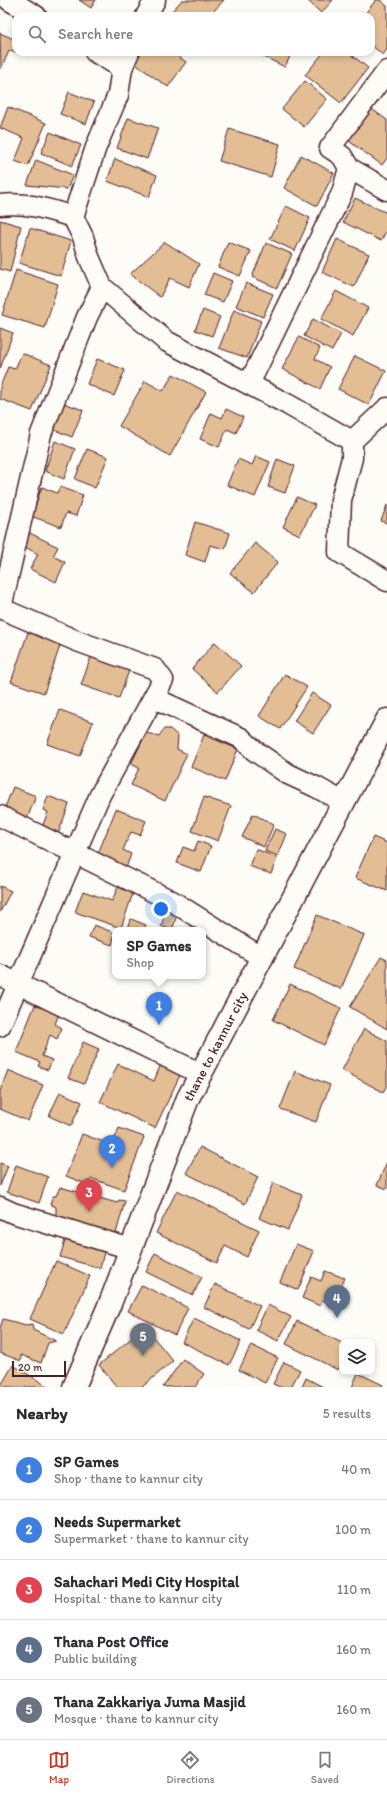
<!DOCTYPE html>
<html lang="en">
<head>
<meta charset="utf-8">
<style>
	body { margin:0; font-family:Itim,sans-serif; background:#f2f2f3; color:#2b2b33 }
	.controls { position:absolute; right:12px; bottom:12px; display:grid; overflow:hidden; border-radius:8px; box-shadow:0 2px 6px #0003 }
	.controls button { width:36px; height:36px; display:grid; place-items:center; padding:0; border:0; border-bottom:1px solid #e1e1e2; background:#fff; color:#2b2b33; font:20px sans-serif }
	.scale { position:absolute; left:12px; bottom:10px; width:54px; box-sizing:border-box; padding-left:4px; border:2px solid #4a1f2b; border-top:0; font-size:11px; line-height:14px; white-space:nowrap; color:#4a1f2b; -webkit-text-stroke:3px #fdfcf7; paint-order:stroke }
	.you { position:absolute; left:161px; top:909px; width:14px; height:14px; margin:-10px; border:3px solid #fff; border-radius:50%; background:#1a73e8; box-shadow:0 0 0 6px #1a73e833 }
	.badge { display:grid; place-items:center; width:26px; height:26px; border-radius:50%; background:#c8321e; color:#fff; font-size:13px; font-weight:700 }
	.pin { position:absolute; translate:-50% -33px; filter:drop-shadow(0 1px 2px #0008) }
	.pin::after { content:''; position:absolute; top:21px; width:14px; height:12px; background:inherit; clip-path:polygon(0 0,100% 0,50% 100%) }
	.popup { position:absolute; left:112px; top:927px; width:94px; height:52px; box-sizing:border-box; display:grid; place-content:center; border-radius:8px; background:#fff; filter:drop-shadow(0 1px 3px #0005); font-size:13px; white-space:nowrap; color:#7c7c81 }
	.popup b { font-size:15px; color:#2b2b33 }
	.popup::after { content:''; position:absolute; left:50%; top:100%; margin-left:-8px; border:8px solid transparent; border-top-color:#fff }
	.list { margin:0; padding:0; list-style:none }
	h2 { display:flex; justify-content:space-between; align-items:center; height:52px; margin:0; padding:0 16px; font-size:17px }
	h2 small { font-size:13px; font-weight:400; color:#7c7c81 }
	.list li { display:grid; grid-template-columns:26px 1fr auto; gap:12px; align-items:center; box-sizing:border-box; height:60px; padding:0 16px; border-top:1px solid #e1e1e2 }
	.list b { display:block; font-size:15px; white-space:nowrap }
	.list p { margin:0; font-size:13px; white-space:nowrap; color:#7c7c81 }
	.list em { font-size:13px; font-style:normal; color:#7c7c81 }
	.icon { flex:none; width:22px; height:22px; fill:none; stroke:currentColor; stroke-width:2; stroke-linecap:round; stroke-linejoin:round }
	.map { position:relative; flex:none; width:387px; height:1387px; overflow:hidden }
	.search { position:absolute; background:#fff; box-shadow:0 2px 6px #0003; left:12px; right:12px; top:12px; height:44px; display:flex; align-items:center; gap:10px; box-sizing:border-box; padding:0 14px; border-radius:12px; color:#7c7c81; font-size:15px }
	.sheet { height:352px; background:#fff }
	nav { display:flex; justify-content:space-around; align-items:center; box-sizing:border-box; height:56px; border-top:1px solid #e1e1e2; background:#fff; font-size:11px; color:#7c7c81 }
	nav a { display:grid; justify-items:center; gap:2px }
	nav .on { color:#c8321e }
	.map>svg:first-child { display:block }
</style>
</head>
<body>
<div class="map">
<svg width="387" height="1387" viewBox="0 0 387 1387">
	<rect width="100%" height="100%" fill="#fdfcf7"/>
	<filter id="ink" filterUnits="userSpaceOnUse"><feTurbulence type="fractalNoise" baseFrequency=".025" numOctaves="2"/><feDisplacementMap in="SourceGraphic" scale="8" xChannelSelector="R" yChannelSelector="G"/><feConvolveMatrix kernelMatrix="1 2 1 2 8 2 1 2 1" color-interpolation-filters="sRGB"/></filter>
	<g filter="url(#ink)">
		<g fill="#e3be94" stroke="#4a1f2b">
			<path d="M79,0h17l-5,8z"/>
			<path d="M182,0h42l-15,16h-33l-5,-4z"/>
			<path d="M307,0h26l-12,13z"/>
			<path d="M376,0h4l7,6v43l-4,6 -12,-10v-29h-8z"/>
			<path d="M0,33l16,7v12l-7,-1 -8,18z"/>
			<path d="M142,52h30l14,10 -18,25 -34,-24z"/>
			<path d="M254,52h38l-7,15z"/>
			<path d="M324,52h24l20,16 -27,35 -36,-28z"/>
			<path d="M305,81l22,18 -23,28 -22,-18z"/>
			<path d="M69,92l25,10 -8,22 -26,-10z"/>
			<path d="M8,107l38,16 -18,43 -13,-5 9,-23 -24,-10z"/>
			<path d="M369,107l18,13v38l-5,7 -36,-26z"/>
			<path d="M128,118l30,10 -11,31 -30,-11z"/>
			<path d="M229,129l51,15 -9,33 -52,-16z"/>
			<path d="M50,132l31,13 -9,21 -31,-13z"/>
			<path d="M301,155l33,18 -17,33 -33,-18z"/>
			<path d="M115,159l42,16 -8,22 -42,-16z"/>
			<path d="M36,160l37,15 -6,14 -40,-4z"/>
			<path d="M355,198l32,15v16l-6,12 -38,-19z"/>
			<path d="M286,206l24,12 -15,33 -25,-12z"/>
			<path d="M0,220l21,6 -11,46 -10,-3z"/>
			<path d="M30,228l41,13 -10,35 -42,-13z"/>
			<path d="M337,239l32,15 -15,33 -32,-15z"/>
			<path d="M165,242l34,22 -10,23 -19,-9 -10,19 -30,-23z"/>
			<path d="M228,242l23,9 -11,25 -22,-9z"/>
			<path d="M266,243l26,11 -15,34 -25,-11z"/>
			<path d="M16,270l42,14 -13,44 -43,-13z"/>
			<path d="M213,273l19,8 -9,21 -19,-7z"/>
			<path d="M246,283l27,11 -10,23 -27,-11z"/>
			<path d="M336,291l32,17 -15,28 -32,-17z"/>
			<path d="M203,310l17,7 -8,19 -17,-6z"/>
			<path d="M234,310l27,11 -14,37 -28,-10z"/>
			<path d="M313,319l28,15 -9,17 -28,-15z"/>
			<path d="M0,328l13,5 -13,36z"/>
			<path d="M299,337l21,11 -5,11 15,8 -10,22 -38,-20z"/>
			<path d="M22,353l29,12 -19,46 -32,-12v-12l8,-20 7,2z"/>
			<path d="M355,356l31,15 -17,34 -31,-16z"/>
			<path d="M97,359l28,11 -11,26 -27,-12z"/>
			<path d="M173,374l33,18 -36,64 -51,-30 26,-45 18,10z"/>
			<path d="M61,402l22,8 -11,27 -22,-9z"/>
			<path d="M226,409l17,8 -7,16 -9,-4 -8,18 -19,-8 11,-26 11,5z"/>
			<path d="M55,441l20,8 -11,30 -19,-8z"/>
			<path d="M87,449l21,8 -13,31 -20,-9z"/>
			<path d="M256,456l14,6 -15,35 -28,-12 11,-26 14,6z"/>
			<path d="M277,459l18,7 -10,27 -17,-6z"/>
			<path d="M42,487l15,6 3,-6 23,8 -7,21 -10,-3 -5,14 -30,-11z"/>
			<path d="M297,497l18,8 -15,30 -17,-8z"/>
			<path d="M387,505v18l-6,-2z"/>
			<path d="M195,522l35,11 -5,16 -15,-4 -5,17 -20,-7z"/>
			<path d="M28,532l30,15 -5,9 12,6 -9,20 -26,-13 8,-15 -13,-7z"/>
			<path d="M255,543l23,19 -24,30 -24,-19z"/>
			<path d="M28,632l33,11 -17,50 -33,-11z"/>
			<path d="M215,642l26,24 -23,26 -26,-23z"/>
			<path d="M92,654l38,14 -11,30 -38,-13z"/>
			<path d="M285,674l22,13 -27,42 -21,-13z"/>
			<path d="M312,693l19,12 -18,28 -19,-12z"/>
			<path d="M60,710l33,12 -13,34 -33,-12z"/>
			<path d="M164,729h6l8,7 -1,13 10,5 -22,47 -34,-16 8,-17 -8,-4 15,-31 13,3z"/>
			<path d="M204,735l34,14 -13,32 -34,-14z"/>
			<path d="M13,787l23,9 -9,23 -23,-9z"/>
			<path d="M48,796l21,8 -11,30 -16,-7 6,-15 -5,-2z"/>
			<path d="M204,797l27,9 -13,35 -26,-10z"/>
			<path d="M116,809l30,12 -6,14 -9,-3 -8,18 8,4 -5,14 -29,-12z"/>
			<path d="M253,814l21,10 -10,23 -22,-10z"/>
			<path d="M275,829l12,5 -9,22 -13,-5z"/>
			<path d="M373,837l14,6v48l-32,-13z"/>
			<path d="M198,841l13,5 -10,26 -24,-9 6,-16 11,4z"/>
			<path d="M256,849l21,9 -6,16 -22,-8z"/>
			<path d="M0,886l11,5 -11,21z"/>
			<path d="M118,887l15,6 -12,35 -46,-16 8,-21 29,10z"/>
			<path d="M167,908l11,4 -6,18 -11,-4z"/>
			<path d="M317,915l47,20 -23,54 -47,-20z"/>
			<path d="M131,919l15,6 -3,5h-17z"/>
			<path d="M94,925l21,8 -3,12 -23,-8z"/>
			<path d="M381,957l6,3v69l-37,-22z"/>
			<path d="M290,984l51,24 -17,37 -51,-25z"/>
			<path d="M35,1005l24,9 -4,10 7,4 -5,11 -7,-4 -8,21 10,4 -4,10 -10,-4 2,-4 -24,-10z"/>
			<path d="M364,1029l23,12v44l-4,7 -41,-22z"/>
			<path d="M83,1042l16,7 -15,35 -16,-6z"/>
			<path d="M118,1064l36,17 7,-17 20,9 -26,55 -55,-26z"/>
			<path d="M8,1070l35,15 -15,36 -28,-12v-18z"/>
			<path d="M295,1071l35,14 -14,37 -36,-13z"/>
			<path d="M60,1092l22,10 -11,24 -22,-10z"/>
			<path d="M119,1128l25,9 -20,53 -31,-11 -9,4 -18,-7 16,-42 30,11z"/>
			<path d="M200,1147l58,30 -13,27 -59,-31z"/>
			<path d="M387,1162v27l-10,-4z"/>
			<path d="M0,1163l8,3 -8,20z"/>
			<path d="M16,1165l32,12 -9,26 -32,-11z"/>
			<path d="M273,1183l29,12 -14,35 -29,-12z"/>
			<path d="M60,1187l57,16 2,-3 6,1 -10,36 -59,-18v-12l-6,-3 3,-8h3z"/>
			<path d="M177,1190l82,40 -12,27 -22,-11 -8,17 -61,-30z"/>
			<path d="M67,1234l39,11 -6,23 -40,-11z"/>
			<path d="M296,1244l18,7 -16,39 -18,-8z"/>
			<path d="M155,1253l47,24 -9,18 -47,-23z"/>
			<path d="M56,1261l34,15 -26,58 -34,-15z"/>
			<path d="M325,1271l20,7 -12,26 -11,-4 -2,6 -18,-8 9,-21 10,4z"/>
			<path d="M215,1284l45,22 -11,23 -45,-22z"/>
			<path d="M142,1285l46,23 -13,27 -47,-24z"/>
			<path d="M268,1305l23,12 -13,24 -22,-11z"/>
			<path d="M194,1318l47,23 -12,24 -47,-23z"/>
			<path d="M3,1319l23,6 6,-1 1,6 23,11 -8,2 -7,20 -20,-8v6l-21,-8v-25z"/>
			<path d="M297,1321l45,22v19l-4,8 -52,-26z"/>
			<path d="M145,1327l28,34 -31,26h-25l-18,-22z"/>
			<path d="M251,1345l27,13 -13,25 -26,-13z"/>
			<path d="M183,1359l21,15 -9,13h-32z"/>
			<path d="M284,1362l16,8 -9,17h-11l-7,-3z"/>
			<path d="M13,1365l34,21v1h-47z"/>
			<path d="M358,1373l25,12 -1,2h-30z"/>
			<path d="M306,1378l17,9h-21z"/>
		</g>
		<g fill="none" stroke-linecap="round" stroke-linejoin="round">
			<defs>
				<g id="street">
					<path d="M9,0l27,16"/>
					<path d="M146,16l9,-16"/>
					<path d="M95,52l27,16 7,-16"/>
					<path d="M349,168l38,22"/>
					<path d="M0,205c27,-3 47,4 73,12l10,20 6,20 13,30 64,54 121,63 65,37v17l-11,42 -2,52 48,29"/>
					<path d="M73,217l23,-70 22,-52 4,-27"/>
					<path d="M249,384l93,-191 7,-25 -7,-12 -12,-8 57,-77"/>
					<path d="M352,441l35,-33"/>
					<path d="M0,608l77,33 78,28 8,11 -63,115 -100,231"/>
					<path d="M1,608l40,-174 46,-117 15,-30"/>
					<path d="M154,698l87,40 14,13 33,23 28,13 27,15"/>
					<path d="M0,816l172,85 89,56"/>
					<path d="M0,975l201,99"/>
					<path d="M0,1207l13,6 118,36"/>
				</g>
				<g id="secondary">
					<path id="s1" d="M74,1387l37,-86 77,-203 199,-378"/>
				</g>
			</defs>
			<use href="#street" stroke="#4a1f2b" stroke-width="23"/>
			<use href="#secondary" stroke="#4a1f2b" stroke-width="25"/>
			<use href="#street" stroke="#fdfcf7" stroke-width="20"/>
			<use href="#secondary" stroke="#fdfcf7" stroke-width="22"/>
		</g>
	</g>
	<g text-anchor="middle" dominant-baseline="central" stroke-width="4" stroke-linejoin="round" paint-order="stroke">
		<g font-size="14" fill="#4a1f2b" stroke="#fdfcf7">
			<text stroke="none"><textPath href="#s1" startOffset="369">thane to kannur city</textPath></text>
		</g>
	</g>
</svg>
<div class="controls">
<button><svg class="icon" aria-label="layers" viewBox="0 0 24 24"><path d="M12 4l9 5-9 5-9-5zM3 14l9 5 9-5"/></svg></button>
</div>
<div class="scale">20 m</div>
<div class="you"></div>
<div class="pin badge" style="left:159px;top:1025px;background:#3f7fe0">1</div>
<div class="popup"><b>SP Games</b>Shop</div>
<div class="pin badge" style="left:112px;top:1168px;background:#3f7fe0">2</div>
<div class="pin badge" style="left:89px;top:1212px;background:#e0444e">3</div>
<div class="pin badge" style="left:337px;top:1318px;background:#5c6f8a">4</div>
<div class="pin badge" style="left:143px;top:1356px;background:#6b7280">5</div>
<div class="search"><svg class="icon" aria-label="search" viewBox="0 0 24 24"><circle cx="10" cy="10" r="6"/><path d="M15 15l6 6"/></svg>Search here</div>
</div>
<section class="sheet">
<h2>Nearby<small>5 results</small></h2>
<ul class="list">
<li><span class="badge" style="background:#3f7fe0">1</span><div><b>SP Games</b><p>Shop · thane to kannur city</p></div><em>40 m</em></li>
<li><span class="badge" style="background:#3f7fe0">2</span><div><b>Needs Supermarket</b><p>Supermarket · thane to kannur city</p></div><em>100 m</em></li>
<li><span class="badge" style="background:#e0444e">3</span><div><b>Sahachari Medi City Hospital</b><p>Hospital · thane to kannur city</p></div><em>110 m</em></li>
<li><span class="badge" style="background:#5c6f8a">4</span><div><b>Thana Post Office</b><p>Public building</p></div><em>160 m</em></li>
<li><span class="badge" style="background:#6b7280">5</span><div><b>Thana Zakkariya Juma Masjid</b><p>Mosque · thane to kannur city</p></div><em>160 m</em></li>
</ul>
</section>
<nav>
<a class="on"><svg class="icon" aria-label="map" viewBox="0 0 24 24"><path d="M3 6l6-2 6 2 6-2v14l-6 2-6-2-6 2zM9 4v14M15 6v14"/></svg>Map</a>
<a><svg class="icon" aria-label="directions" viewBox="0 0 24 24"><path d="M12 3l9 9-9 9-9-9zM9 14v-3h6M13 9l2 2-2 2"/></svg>Directions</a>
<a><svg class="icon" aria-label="saved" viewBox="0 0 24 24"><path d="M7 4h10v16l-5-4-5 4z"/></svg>Saved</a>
</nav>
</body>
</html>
